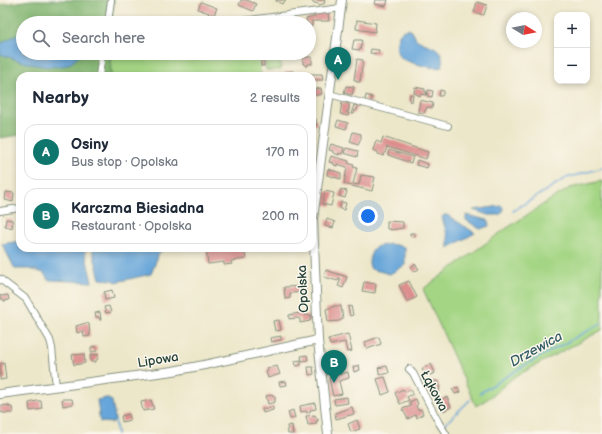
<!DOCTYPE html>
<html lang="en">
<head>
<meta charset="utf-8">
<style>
	body { margin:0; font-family:"Balsamiq Sans",sans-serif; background:#f6f6f7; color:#1f2937 }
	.controls { position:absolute; right:12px; top:12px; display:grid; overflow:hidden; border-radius:8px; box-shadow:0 2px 6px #0003 }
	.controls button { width:36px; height:36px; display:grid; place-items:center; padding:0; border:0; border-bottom:1px solid #e0e1e3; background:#fff; color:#1f2937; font:20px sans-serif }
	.compass { position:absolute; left:506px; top:12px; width:36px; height:36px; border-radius:50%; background:#fff; box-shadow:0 2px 6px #0003; rotate:100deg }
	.you { position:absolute; left:368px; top:216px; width:14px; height:14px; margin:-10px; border:3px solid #fff; border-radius:50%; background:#1a73e8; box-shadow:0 0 0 6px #1a73e833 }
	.badge { display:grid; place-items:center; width:26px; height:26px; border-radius:50%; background:#0f766e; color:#fff; font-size:13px; font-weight:700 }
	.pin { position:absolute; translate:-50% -33px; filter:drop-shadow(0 1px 2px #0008) }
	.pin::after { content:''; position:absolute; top:21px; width:14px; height:12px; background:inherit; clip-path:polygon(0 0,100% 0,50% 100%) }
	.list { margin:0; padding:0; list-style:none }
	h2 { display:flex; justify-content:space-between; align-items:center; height:52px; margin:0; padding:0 16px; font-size:17px }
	h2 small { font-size:13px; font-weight:400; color:#747a83 }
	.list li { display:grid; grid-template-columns:26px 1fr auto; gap:12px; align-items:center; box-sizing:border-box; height:56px; margin:0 8px 8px; padding:0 8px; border:1px solid #e0e1e3; border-radius:12px }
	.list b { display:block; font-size:15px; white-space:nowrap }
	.list p { margin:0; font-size:13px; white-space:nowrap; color:#747a83 }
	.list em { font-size:13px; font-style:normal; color:#747a83 }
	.icon { flex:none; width:22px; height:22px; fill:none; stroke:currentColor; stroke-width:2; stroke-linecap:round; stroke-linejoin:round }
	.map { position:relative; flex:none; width:602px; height:434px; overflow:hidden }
	.search { position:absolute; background:#fff; box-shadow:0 2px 6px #0003; left:16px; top:16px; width:300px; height:44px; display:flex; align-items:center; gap:10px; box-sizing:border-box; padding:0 14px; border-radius:22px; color:#747a83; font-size:15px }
	.panel { position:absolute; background:#fff; box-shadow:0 2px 6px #0003; left:16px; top:72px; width:300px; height:180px; border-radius:12px }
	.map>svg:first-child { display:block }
</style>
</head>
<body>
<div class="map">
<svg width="602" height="434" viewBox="0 0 602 434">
	<rect width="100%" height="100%" fill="#fbf7ec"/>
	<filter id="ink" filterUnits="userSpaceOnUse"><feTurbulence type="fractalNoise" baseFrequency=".025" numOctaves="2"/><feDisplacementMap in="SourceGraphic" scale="8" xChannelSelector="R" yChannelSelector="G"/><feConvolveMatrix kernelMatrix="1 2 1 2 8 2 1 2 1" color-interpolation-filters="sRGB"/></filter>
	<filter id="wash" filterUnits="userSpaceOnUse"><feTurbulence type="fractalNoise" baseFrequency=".012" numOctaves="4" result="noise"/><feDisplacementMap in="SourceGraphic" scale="16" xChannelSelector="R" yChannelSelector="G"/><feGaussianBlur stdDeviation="0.9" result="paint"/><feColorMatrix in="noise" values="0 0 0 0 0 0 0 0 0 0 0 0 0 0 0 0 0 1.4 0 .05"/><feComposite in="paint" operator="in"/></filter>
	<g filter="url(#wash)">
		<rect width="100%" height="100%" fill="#ede7ca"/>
		<g fill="#a4d584" stroke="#62895c">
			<path d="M110,53h149l2,23h-150z"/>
			<path d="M265,53h15l1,17h-15z"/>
			<path d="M602,181v149l-88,47 -25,21 -13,8 -53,-117 81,-59 49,-32 17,-10z"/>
		</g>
		<path fill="#83b672" stroke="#517a53" d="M31,0h83l-3,23h-88v30h87l1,23h-91v59l-20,3v-133z"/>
		<g fill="#66a5d9" stroke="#427186">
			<path d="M408,29l4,2 4,8c13,9 29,5 26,28 -7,3 -38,-5 -43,-11 -4,-6 -3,-20 3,-25 1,-1 4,-1 6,-2z"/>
			<path d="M23,31v22h60c-4,3 -8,7 -12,10 -20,10 -52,-2 -71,-9v-10z"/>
			<path d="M501,206l2,1v5l-4,3h-11l-15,-5z"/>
			<path d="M444,215h3l28,18 -27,15v-10l-6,-21z"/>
			<path d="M466,215l22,5 1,6 -9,3 -14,-9z"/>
			<path d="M20,241v7h64l8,34 -44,-2 -4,-7 -14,-4h-15l-13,-25z"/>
			<path d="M390,244l15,3v18l-15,9 -19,-5c-3,-5 -2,-7 -1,-12 4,-14 10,-10 20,-13z"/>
			<path d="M92,248h73l-8,7 -2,9 -4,10 -35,8 -3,-2 -13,-1z"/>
			<path d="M106,398l6,3 3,18 -3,4 -12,-1 -3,-22z"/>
		</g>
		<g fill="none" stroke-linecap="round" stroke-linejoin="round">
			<g stroke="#66a5d9" stroke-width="1.5">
				<path d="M513,211l53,-33 36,-10"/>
				<path d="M480,393l45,-28 77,-42"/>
				<path d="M115,419l2,15"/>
				<path d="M444,425l26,-25"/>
			</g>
		</g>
		<g id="blocks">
			<g fill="#dc8d8c">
				<path d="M241,0h6l9,4 -3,7 -14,-6z"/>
				<path d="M276,0h10l-4,4 -6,-3z"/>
				<path d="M313,0h10l2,1 -1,3h-2l-1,1 -9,-3z"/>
				<path d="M375,0h13l-2,6 -12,-2z"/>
				<path d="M201,2l16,6 -3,7 -3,-1v1l-3,-1 1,-1 -11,-4z"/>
				<path d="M477,2l10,3 -3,10 -10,-3z"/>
				<path d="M328,13l1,8h-17v5l-3,1v-4h-2l-1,-4 8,-2v-2z"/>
				<path d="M211,18v3l-12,2v-4z"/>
				<path d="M357,20l19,3 -1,9 -19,-3z"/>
				<path d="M354,40h8l-2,10 -8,-1z"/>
				<path d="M371,49l8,1 -1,4 -8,-1z"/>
				<rect x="261" y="53" width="3" height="13"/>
				<path d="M303,57h9v7h-4v2h-3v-2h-2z"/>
				<path d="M357,59l6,1 -3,22h-4v-2h-2z"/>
				<path d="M293,71l1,4 -8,1 -1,-4z"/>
				<path d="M311,74h11l1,6h-11v-4h-7v-1z"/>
				<path d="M346,86l8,1 -2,8 -8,-2z"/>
				<path d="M415,87l10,2v3h2l-1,3 -5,-1 -1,2 -6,-3z"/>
				<path d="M321,88l1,6 -10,2v-6z"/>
				<path d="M428,90l5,1 -1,6 -5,-1z"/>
				<path d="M440,90l4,1 -2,5h-3z"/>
				<path d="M410,94h3l-1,8 -3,-1z"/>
				<path d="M366,95l6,2 -1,6 -6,-2z"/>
				<path d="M420,100l13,3 -1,5 -5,-1 -3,6 -6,-1z"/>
				<path d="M342,102l7,2v7h-2v2h2l-1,3 -8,-2z"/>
				<path d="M354,105l4,1 -1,4h-2l-1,4h-3z"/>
				<path d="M312,119h4l1,6h-5z"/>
				<path d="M338,120l10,3 -2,6 -10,-3z"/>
				<path d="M353,132l8,2v5l-3,6 -8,-3z"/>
				<path d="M312,135h2l1,6h-3z"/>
				<path d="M383,137l45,15 -2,7 -39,-12 -3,9 -6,-2v-2l-5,-2 3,-9 5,2z"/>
				<path d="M331,144l13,4 -2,6 -3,-1v2l-6,-2v-2l-4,-1z"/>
				<path d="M346,148l12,3 -1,6 -13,-4z"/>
				<path d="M389,150l24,7 -2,6 -23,-8z"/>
				<path d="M331,156l18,5 -1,2 6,2 -1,2 4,1 -4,16 6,1 2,-10 14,2 -3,14 -28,-7 3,-17 -10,-3v2l-3,-1v-2l-5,-1z"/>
				<path d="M417,160l11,4 -1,4 -11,-3z"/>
				<path d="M328,169l13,4v6l-14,-4z"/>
				<path d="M341,189l6,2 -2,7 -6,-2z"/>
				<path d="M325,191l9,2 -3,13 -9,-2z"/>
				<path d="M6,192l8,1 -1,9 -8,-2z"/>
				<path d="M341,202l5,1 -2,7 -4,-1z"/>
				<path d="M6,219l6,1v1l1,1 -1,6 -7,-2z"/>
				<path d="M327,219l8,3 -2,6 -8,-2z"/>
				<path d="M387,221l16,1v6l-13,2v-1h-3z"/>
				<path d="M410,233h5v4l-5,-1z"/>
				<path d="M206,248h38l2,11 -15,2 1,3 -8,1v-3l-16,2z"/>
				<path d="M415,264l4,5 -5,3 -3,-5z"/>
				<path d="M326,270l21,7 -4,11 -5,-2 3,-7 -2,-1 -1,3 -14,-4z"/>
				<path d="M409,281l8,16 -10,5 -8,-17z"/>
				<path d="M364,282l12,2 -1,9 -13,-2z"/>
				<path d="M305,286v6l-15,1v5l-5,1 -1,-12z"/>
				<path d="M112,290l2,8 -9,2 -1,-8z"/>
				<path d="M0,295l1,1 7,-1 1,5 -5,1 -1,-2h-3z"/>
				<path d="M109,306l2,6 -5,1 -2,-6z"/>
				<path d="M333,306h8l2,13 -4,2 -11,1 -2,-13 7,-2z"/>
				<path d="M351,306l2,9 -3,1 -2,-9z"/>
				<path d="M100,312l1,8h-1l-1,-3h-3l-1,-4z"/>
				<path d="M305,312v3h6l-1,6 -10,2v-4l-3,-1 -8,1v-4z"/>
				<path d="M279,320l2,10 -6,1 -2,-10z"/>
				<path d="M86,323l3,1 1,12 -6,1 -1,-6 -6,2 -1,-7z"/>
				<path d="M348,334l4,17 -5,1 -2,-10 -15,3 -2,-6z"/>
				<path d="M281,336v4l-10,2 -1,-4z"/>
				<path d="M379,337l2,7 -14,5 -2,-7z"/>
				<path d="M96,346l1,5 -6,1v-5z"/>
				<path d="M84,354l1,9 -11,2 -2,-10z"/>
				<path d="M98,354v5l-2,1v2h-5l-1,-7z"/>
				<path d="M307,355l1,5 -6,1 -1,-5z"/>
				<path d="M301,360v5l-5,1 -1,-5z"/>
				<path d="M4,363l2,16 -6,1v-16z"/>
				<path d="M431,364l4,9 -5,2 -2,-4 -4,2 -2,-4z"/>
				<path d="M359,365l1,5 -6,2 -1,-5z"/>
				<path d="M277,366l3,8 -12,4 -2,-7h2l-1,-3z"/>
				<path d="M387,366l2,7 -9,2 -2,-7z"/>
				<path d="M308,367h5l1,7 -5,1z"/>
				<path d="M348,372l1,6 -10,3 3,13 -9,2 -4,-18z"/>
				<path d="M385,377l5,15 -8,3 -5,-16z"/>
				<path d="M286,381l1,4 -7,1 -1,-4z"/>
				<path d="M433,381h4l3,7 -1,1 1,2 -6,3 -5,-11z"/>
				<path d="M458,387l2,5 -5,2 -3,-5z"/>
				<path d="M403,389l2,3 6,-3 2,5 -6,3 2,3 -9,4 -5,-11z"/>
				<path d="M273,395v1h2v6l-7,2 -2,-8z"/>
				<path d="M347,397l1,6 -13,2 -1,-6z"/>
				<path d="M447,397l4,10 -7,4 -6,-11z"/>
				<path d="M62,399h10l1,5 -10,2z"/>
				<path d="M416,399l2,5 -2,2 2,4 3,-1 2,5 -6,4 -2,-3 -7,4 -6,-10 9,-3 -2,-4z"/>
				<path d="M151,400l3,9 -11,2 -2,-9z"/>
				<path d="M37,401h4l1,8 -12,2 -1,-8z"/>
				<path d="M315,403l1,6 -6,1v2l-3,1 -1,-2 -5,1 -1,-6z"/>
				<path d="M9,405v2h3l1,6h-11l-1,-2h-1v-5z"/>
				<path d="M273,406v4l-10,3 -1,-4 4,-1v1z"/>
				<path d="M352,407l2,7 -18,5 -1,-6z"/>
				<path d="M293,410l2,8 -5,1 -2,-7z"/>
				<path d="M129,414l1,6 -8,2 -1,-6z"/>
				<path d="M315,415l1,3h2v3h-2v3l-8,1 -2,-9z"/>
				<path d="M357,420l3,9 -9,3 -3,-8z"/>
				<path d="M292,425l1,9h-5l-1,-8z"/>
			</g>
		</g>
	</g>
	<g filter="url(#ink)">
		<use href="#blocks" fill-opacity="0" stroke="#86927f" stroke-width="1"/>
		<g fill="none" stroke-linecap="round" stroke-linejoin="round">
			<defs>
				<g id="minor">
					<path d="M108,23l3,-23"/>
					<path d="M227,23l114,-15"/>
					<path d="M99,76l3,-23"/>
					<path d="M329,94l119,32"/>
					<path d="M0,211l20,-3"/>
					<path d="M0,279l26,20 24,41 2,8 4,39"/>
					<path d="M409,369l4,4 26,50 7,11"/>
				</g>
				<g id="tertiary">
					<path d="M0,394l173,-23 31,-6 114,-25"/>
					<path d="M328,434l-10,-94 -5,-121 29,-219"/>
				</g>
			</defs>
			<use href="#minor" stroke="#86927f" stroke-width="8"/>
			<use href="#tertiary" stroke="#86927f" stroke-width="10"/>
			<use href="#minor" stroke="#fff" stroke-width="6"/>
			<use href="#tertiary" stroke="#fff" stroke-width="8"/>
		</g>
	</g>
	<g text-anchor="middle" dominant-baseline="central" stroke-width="3" stroke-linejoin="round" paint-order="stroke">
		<g font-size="13" fill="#1f3d34" stroke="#fbf7ec">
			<text transform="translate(303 289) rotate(-93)">Opolska</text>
			<text transform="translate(158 360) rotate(-9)">Lipowa</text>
			<text transform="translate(434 391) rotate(62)">Łąkowa</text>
		</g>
		<g font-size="14" font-style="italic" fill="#345c66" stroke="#fbf7ec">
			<text transform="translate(536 349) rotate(-29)">Drzewica</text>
		</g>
	</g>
</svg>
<div class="controls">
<button>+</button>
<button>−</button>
</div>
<svg class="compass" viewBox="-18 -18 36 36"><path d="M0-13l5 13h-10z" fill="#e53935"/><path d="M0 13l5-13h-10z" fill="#747a83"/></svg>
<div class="you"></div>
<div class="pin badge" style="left:338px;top:80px">A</div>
<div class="pin badge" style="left:334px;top:383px">B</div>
<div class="search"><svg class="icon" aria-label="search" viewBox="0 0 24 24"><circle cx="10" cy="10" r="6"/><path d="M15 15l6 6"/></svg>Search here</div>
<section class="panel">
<h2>Nearby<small>2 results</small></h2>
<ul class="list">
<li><span class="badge">A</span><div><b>Osiny</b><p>Bus stop · Opolska</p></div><em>170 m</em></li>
<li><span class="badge">B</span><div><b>Karczma Biesiadna</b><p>Restaurant · Opolska</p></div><em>200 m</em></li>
</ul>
</section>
</div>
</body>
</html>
